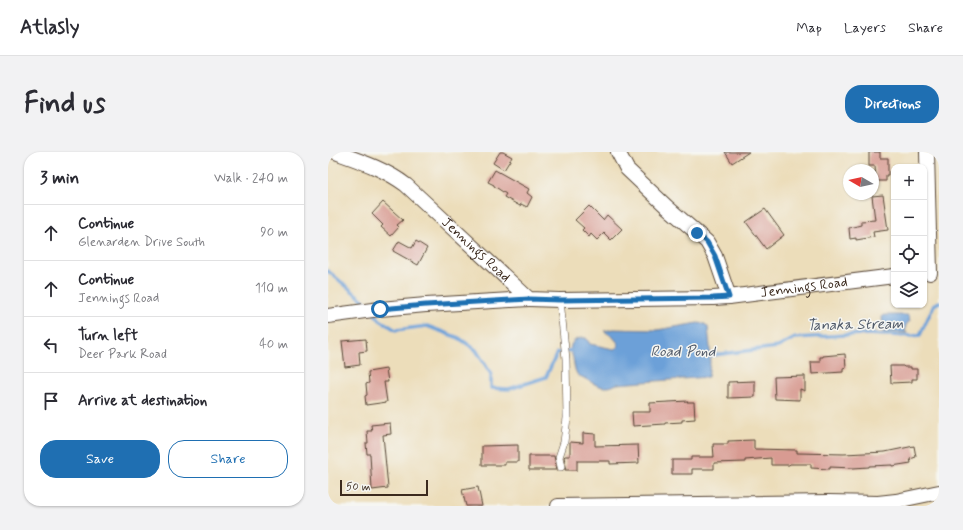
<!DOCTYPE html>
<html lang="en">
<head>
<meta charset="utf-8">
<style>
	body { margin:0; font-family:Mynerve,sans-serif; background:#f2f2f3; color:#2b2b33 }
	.controls { position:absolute; right:12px; top:12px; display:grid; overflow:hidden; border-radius:8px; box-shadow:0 1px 3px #0004 }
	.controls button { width:36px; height:36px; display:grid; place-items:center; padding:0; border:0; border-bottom:1px solid #e1e1e2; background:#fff; color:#2b2b33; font:20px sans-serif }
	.compass { position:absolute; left:515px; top:12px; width:36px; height:36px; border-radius:50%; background:#fff; box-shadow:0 1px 3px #0004; rotate:279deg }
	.scale { position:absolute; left:12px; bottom:10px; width:88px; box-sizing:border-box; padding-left:4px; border:2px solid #3b2a1e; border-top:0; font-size:11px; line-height:14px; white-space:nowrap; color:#3b2a1e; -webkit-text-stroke:3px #f6f6f2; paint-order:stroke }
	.stop { position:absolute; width:12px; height:12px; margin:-9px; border:3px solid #1f6fb2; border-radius:50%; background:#fff }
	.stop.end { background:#1f6fb2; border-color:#fff; box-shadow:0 1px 4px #0008 }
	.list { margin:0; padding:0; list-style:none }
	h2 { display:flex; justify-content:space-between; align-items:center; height:52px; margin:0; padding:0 16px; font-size:17px }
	h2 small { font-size:13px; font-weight:400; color:#7c7c81 }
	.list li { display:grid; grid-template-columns:26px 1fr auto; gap:12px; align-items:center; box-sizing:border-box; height:56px; padding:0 16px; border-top:1px solid #e1e1e2 }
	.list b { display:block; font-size:15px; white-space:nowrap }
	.list p { margin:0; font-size:13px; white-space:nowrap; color:#7c7c81 }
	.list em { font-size:13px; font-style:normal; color:#7c7c81 }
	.actions { display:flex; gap:8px; padding:12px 16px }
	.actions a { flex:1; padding:9px 0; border:1px solid #1f6fb2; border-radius:16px; text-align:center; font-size:14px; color:#1f6fb2 }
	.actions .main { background:#1f6fb2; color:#fff }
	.icon { flex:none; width:22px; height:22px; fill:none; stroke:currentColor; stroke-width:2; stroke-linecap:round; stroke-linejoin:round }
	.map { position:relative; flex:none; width:611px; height:354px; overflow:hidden; border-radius:16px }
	header { display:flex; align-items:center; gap:24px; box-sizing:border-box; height:56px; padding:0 20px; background:#fff; border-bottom:1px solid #e1e1e2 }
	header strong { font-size:19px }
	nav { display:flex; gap:22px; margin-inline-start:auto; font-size:14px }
	.intro { display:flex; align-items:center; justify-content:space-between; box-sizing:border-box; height:96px; padding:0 24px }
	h1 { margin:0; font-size:28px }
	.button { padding:10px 18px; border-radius:16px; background:#1f6fb2; color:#fff; font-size:14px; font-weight:700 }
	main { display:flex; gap:24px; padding:0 24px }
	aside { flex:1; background:#fff; border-radius:16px; box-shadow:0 1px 3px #0004 }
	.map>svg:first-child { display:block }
</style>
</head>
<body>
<header>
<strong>Atlasly</strong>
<nav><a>Map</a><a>Layers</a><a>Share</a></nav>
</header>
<div class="intro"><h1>Find us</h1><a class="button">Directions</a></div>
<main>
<aside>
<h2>3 min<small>Walk · 240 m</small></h2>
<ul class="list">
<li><svg class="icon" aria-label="ahead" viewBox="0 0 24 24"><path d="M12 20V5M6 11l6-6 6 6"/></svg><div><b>Continue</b><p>Glenarden Drive South</p></div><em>90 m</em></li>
<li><svg class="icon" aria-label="ahead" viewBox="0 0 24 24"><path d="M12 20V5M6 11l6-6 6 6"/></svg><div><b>Continue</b><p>Jennings Road</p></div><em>110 m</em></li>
<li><svg class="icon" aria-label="left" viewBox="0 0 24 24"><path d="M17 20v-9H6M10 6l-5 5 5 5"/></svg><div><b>Turn left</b><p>Deer Park Road</p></div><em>40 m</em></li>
<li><svg class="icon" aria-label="arrive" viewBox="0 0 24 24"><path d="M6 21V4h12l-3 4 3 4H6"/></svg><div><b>Arrive at destination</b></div></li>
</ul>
<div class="actions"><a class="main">Save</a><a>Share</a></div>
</aside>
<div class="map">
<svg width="611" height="354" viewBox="0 0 611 354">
	<rect width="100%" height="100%" fill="#f6f6f2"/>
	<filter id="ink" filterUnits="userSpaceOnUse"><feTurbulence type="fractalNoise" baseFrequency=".025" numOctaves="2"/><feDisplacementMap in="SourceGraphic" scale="8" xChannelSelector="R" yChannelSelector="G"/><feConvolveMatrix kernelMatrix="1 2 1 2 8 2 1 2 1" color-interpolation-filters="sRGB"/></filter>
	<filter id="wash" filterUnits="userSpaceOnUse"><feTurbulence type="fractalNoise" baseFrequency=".012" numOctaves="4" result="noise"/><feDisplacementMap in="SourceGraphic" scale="16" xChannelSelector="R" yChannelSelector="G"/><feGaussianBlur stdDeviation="0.9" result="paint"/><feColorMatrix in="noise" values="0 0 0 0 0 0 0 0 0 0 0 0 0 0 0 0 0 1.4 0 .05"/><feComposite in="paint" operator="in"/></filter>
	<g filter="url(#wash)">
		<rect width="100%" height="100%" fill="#ecddba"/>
		<g fill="#6ca0d8" stroke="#54657b">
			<path d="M556,163h24l1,2 1,4 -4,4 -1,5 2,3 -24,-1 -1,-16z"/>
			<path d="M370,171l7,1 3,3 2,20v17l-2,13 -91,7c-3,1 -6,3 -9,3 -10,1 -18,-6 -26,-10 -4,-2 -3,0 -5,-3 -3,-5 -3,-11 -4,-16 0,-2 -2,-4 -2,-6 -3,-10 7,-15 15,-14l4,6 24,5 4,-2v-4l-5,-6 -9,-6 9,-2 44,1z"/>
		</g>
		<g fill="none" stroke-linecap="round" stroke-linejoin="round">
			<g stroke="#6ca0d8" stroke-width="3.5">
				<path d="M0,119l35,29 6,7"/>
				<path d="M46,161l6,7 16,10 31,-4 32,12 17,12 15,24v14l18,1 37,-12 11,-24 16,-3h2"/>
				<path d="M377,204l73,-9 17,-9 68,-4 50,2 7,-1 14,-30 5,-3"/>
			</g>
		</g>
		<g id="blocks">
			<g fill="#d89b92">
				<path d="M172,0h3l9,5 -8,13 -11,-7z"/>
				<path d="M397,0h24l-17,11z"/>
				<path d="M541,0h11v6h8v17h-2v6h-10l-1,-15h-6z"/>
				<path d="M167,18l34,19 -2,4 5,4 -5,10 -6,-3 -1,2 -16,-9 2,-3 -12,-8v-1l-6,-3z"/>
				<path d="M555,43l5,35 -15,2 1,5 -18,3v-2l-6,1 -1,-11 12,-3v-4l14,-1 -3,-24z"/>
				<path d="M55,50l20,18 -6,5 2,2 -8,9 -10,-9 2,-2 -11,-11z"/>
				<path d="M261,54l14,14 4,-5 15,14 -11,11 -7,-7 -7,7 -6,-6 -2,3 -7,-7 2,-2 -9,-8z"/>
				<path d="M437,57l19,26 -18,14 -20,-27z"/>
				<path d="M71,89l13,7 4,-7 11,7 -9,17 -25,-14z"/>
				<path d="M38,187l1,12 -8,1 1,13 -15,2 -3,-26z"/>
				<path d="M517,202l1,14 -3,1v3l-31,2 -1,-12h9v-5h3v-1z"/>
				<path d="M562,214h13l1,1h7v2h6v10h-5v3l-21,1z"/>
				<path d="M58,217l2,13h-4l3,20 -21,3 -1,-9 2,-1 -1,-11 3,-1 -1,-11z"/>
				<path d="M477,224v15l-5,-2v11l-25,-1 -1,-22z"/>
				<path d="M427,229v16l-27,1v-16z"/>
				<path d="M360,249l-1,1h7l1,17 -13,1v2l-17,1v1l-32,2 -1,-14h18v-9z"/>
				<path d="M62,271l1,11 -8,1 5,53 -16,2 -2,-36h-3l-1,-11h2l-1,-12h5l-1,-6z"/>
				<path d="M255,281l12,1v12l43,-1 1,18 -29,1v-3h-33v9h-12l1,-4 -2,-9 1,-1h5v-14l13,1z"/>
				<path d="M426,288v9l43,1v3l47,1 41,-2 29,-6 2,11 -6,2 1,4 -19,3v-1l-23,1v1l-16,1 -23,-1v2l-19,-1v-4h-21l-1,1h-18v-7l-26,2v2l-31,1v6h-22v5h-20v-14h19v-3h23l-1,-13h15v-3z"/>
				<path d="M190,293v17h-13v3h-23v-19z"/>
				<path d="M201,304h25l3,14h-28z"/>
				<path d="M150,335l4,19h-16l-4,-16z"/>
			</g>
		</g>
	</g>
	<g filter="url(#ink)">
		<use href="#blocks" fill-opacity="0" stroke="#564535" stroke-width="1"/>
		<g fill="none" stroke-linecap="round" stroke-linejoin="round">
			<defs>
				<path id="lane" d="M232,148l6,59 1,59 -3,24 -5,15 2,10"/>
				<g id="street">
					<path id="s1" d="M7,0c25,9 50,17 71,33l123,114 31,1 153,-2 16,-1 165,-21"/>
					<path d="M290,0l9,17 40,38 30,26 10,9 8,14 14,41"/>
					<path d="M599,0l3,121"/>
					<path d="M0,164l52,-7 46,-4 103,-6"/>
					<path d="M230,354l271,-4 49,1 18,-2 43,-9"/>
				</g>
			</defs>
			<use href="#lane" stroke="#564535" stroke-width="8"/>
			<use href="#street" stroke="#564535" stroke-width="16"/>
			<use href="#lane" stroke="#fff" stroke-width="7"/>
			<use href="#street" stroke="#fff" stroke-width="14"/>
		</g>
	</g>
	<g fill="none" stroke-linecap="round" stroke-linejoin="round" filter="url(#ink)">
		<path stroke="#1f6fb2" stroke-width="5" d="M52,157l46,-4 103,-6 31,1 153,-2 16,-1 -14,-41 -8,-14 -10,-9"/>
	</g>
	<g text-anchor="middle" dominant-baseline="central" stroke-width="3" stroke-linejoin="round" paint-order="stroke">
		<g font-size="14" fill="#3b2a1e" stroke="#f6f6f2">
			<text stroke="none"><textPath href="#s1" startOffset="174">Jennings Road</textPath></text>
			<text stroke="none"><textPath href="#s1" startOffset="522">Jennings Road</textPath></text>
		</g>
		<g font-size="15" font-style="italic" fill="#4f5968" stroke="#f6f6f2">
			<text transform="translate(527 173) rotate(-1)">Tanaka Stream</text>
			<text x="355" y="200">Road Pond</text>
		</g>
	</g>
</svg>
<div class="controls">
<button>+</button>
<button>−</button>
<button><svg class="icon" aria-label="locate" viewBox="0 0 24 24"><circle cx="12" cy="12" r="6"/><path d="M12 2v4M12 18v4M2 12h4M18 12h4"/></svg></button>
<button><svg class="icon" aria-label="layers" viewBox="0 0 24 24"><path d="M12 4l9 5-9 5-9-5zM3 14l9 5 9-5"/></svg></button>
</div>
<svg class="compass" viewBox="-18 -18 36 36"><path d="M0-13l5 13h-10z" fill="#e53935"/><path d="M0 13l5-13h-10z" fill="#7c7c81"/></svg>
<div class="scale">50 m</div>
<div class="stop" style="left:52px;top:157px"></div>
<div class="stop end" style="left:369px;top:81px"></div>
</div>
</main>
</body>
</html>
